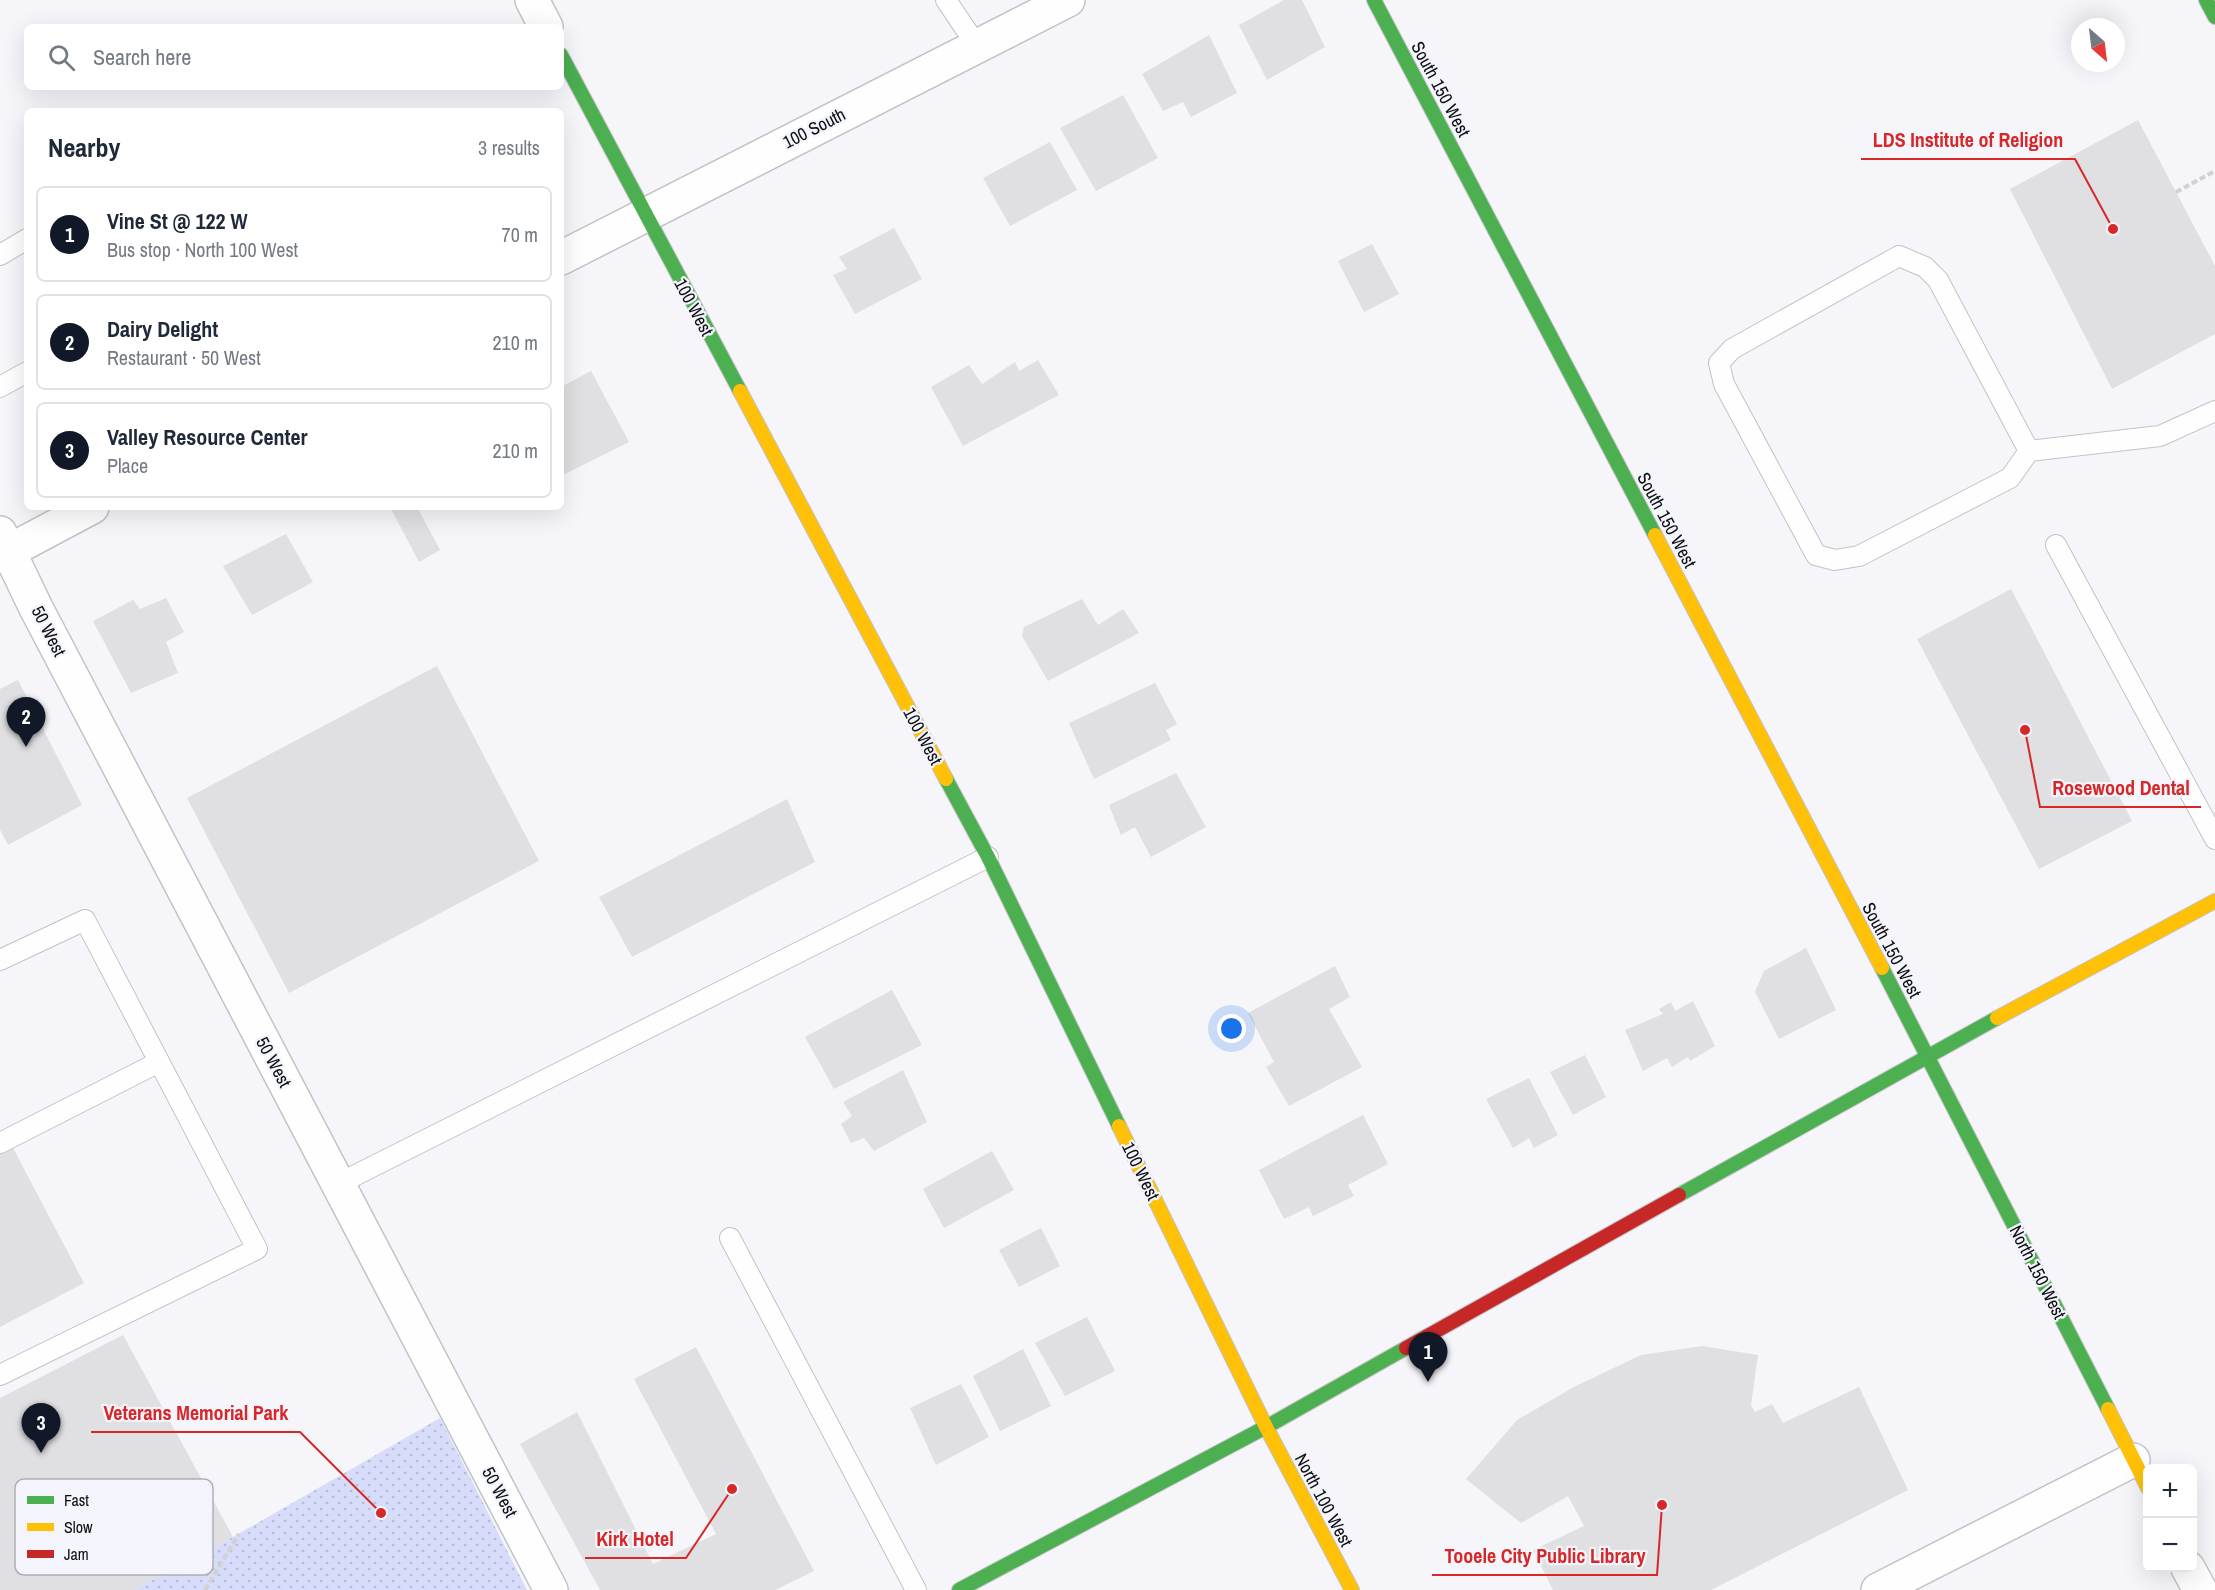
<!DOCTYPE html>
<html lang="en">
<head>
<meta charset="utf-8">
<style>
	body { margin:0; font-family:"Archivo Narrow",sans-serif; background:#f6f6f7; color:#1f2937 }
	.controls { position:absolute; right:18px; bottom:18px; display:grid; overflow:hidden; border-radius:9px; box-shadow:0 6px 24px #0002 }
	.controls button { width:54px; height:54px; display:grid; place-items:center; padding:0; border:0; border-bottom:2px solid #e0e1e3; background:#fff; color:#1f2937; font:30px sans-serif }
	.compass { position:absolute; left:2071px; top:18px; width:54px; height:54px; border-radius:50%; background:#fff; box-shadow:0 6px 24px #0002; rotate:152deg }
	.you { position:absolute; left:1232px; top:1029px; width:21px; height:21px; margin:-15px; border:4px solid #fff; border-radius:50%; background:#1a73e8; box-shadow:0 0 0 9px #1a73e833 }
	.badge { display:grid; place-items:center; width:39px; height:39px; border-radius:50%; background:#111827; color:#fff; font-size:20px; font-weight:700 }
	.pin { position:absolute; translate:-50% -50px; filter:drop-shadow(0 2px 3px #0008) }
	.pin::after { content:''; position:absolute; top:32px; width:21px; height:18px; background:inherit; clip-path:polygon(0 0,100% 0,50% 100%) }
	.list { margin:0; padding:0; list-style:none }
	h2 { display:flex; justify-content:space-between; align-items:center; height:78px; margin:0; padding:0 24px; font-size:26px }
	h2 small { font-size:20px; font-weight:400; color:#747a83 }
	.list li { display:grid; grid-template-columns:39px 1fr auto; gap:18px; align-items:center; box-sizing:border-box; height:96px; margin:0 12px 12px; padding:0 12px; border:2px solid #e0e1e3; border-radius:9px }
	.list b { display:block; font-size:22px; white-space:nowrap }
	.list p { margin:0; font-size:20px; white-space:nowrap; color:#747a83 }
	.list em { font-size:20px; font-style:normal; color:#747a83 }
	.icon { flex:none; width:33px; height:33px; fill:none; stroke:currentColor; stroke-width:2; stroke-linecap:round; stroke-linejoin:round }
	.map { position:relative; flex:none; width:2215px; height:1590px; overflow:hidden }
	.search { position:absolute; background:#fff; box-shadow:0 6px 24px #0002; left:24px; top:24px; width:540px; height:66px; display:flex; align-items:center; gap:15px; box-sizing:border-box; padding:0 21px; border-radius:9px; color:#747a83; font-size:22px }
	.panel { position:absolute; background:#fff; box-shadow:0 6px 24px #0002; left:24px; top:108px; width:540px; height:402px; border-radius:9px }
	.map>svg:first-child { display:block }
</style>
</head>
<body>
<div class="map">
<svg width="2215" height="1590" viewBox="0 0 2215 1590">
	<defs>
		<pattern id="park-dots" width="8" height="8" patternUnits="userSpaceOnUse" patternTransform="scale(1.5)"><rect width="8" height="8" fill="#d7dcfa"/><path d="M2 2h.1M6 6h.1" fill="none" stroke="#b7bcd5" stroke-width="1.8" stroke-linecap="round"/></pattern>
	</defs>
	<rect width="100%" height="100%" fill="#f6f6fa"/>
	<path fill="url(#park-dots)" d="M440,1418l87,172h-393l99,-53z"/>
	<g fill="#e0dfe1">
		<path d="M1284,0h18l23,47 -58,33 -28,-55z"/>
		<path d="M1209,35l28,58 -46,24 -8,-15 -20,9 -21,-37z"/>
		<path d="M1123,95l35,63 -62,33 -36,-63z"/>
		<path d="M2138,120l77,146v68l-103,55 -102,-200z"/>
		<path d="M1050,142l27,48 -67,36 -27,-48z"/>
		<path d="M894,228l28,51 -67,35 -22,-39 14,-6 -8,-12z"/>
		<path d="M1372,244l27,50 -35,18 -26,-51z"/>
		<path d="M1038,360l21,35 -96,51 -32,-59 38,-22 13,19 33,-22 4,9z"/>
		<path d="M591,371l38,71 -66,33 -2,-4v-84z"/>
		<path d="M390,507h27l23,43 -21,12z"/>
		<path d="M286,534l27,48 -61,33 -29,-49z"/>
		<path d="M2011,589l121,232 -93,48 -122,-230z"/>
		<path d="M166,598l18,34 -18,10 12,31 -47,20 -38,-72 40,-21 7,9z"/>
		<path d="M1082,599l16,26 25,-16 16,24 -91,48 -26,-45 2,-9z"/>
		<path d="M437,666l102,195 -250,132 -102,-195z"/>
		<path d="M18,680l64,125 -74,40 -8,-15v-141z"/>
		<path d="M1155,683l22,41 -11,6 5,10 -77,39 -25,-56z"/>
		<path d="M1176,773l30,54 -55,30 -16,-30 -14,8 -12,-30z"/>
		<path d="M787,799l28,63 -183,95 -33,-60z"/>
		<path d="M1806,948l30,62 -57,29 -24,-47 9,-21z"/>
		<path d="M1335,966l15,31 -21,12 33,58 -73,39 -23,-39 8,-5 -26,-49z"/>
		<path d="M892,990l30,55 -88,44 -29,-52z"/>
		<path d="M1693,1001l22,45 -25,15 -2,-4 -16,10 -5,-9 -24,13 -18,-41 38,-16 -4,-5 12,-7 4,9z"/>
		<path d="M1585,1055l21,42 -33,18 -23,-43z"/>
		<path d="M903,1070l24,52 -53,29 -10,-13 -13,5 -10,-19 11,-8 -9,-14z"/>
		<path d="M1529,1078l29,57 -24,13 -5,-10 -16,10 -27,-49z"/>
		<path d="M1363,1115l25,49 -40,21 6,11 -41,20 -4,-9 -25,12 -25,-49z"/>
		<path d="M12,1146l72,137 -84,44v-175z"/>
		<path d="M992,1151l22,39 -70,38 -21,-39z"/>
		<path d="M1041,1228l19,38 -41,21 -20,-37z"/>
		<path d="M1087,1317l28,54 -50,25 -30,-53z"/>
		<path d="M123,1335l110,202 -99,53h-134v-192z"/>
		<path d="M1702,1346l56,9 -7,50 4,7 17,-8 11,19 76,-36 49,103 -197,100h-158l-20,-40 51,-24 -16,-30 -47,27 -55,-44 51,-59 57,-33 67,-32z"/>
		<path d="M696,1347l118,224 -39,19h-175l-80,-146 57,-32 76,152 63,-30 -82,-155z"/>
		<path d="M1023,1349l28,57 -51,25 -27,-55z"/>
		<path d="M961,1384l28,53 -53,28 -26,-57z"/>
	</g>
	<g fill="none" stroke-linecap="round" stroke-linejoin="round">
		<defs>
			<g id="lane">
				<path d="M946,0l31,46"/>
				<path d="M0,255l27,-16"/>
				<path d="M0,387l27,-15"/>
				<path d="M2029,451l-91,-171 -13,-13 -26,-11 -167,93 -13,14 5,21 92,171 19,5 24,-4 151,-78 19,-27 131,-15 55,-25"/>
				<path d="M2056,545l159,294"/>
				<path d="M0,960l85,-40 172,329 -257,126"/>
				<path d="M0,1143l159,-81"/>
				<path d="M338,1184l650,-327"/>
				<path d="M730,1238l186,352"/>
			</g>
			<g id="street">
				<path d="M532,0l14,27"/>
				<path d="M561,258l507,-258"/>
				<path d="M0,533l36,75 515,982"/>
				<path d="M0,556l92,-49"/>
				<path d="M2188,1568l12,22"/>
				<path d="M1878,1590l255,-130"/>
			</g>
			<g id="fast">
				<path d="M1374,0l281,535"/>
				<path d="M2206,0l9,17"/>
				<path d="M561,55l179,336"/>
				<path d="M946,779l42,78 131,269"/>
				<path d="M1882,968l226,441"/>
				<path d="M1679,1195l318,-177"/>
				<path d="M959,1590l307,-163 140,-79"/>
			</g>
			<g id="slow">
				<path d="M740,391l206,388"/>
				<path d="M1655,535l227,433"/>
				<path d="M1997,1018l218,-117"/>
				<path d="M1119,1126l147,301 86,163"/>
				<path d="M2108,1409l40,79"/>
			</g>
			<path id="jam" d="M1406,1348l273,-153"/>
		</defs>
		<use href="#lane" stroke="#c3c3c6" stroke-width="22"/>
		<use href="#street" stroke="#c3c3c6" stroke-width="36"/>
		<use href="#fast" stroke="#c3c3c6" stroke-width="16"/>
		<use href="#slow" stroke="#c3c3c6" stroke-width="16"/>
		<use href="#jam" stroke="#c3c3c6" stroke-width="16"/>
		<g stroke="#d1d1d1" stroke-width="4" stroke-dasharray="6 3" stroke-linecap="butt">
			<path d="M2176,192l39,-21"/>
			<path d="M205,1590l34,-56"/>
		</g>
		<use href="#lane" stroke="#fefefe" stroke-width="20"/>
		<use href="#street" stroke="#fefefe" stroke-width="33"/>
		<use href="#fast" stroke="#4caf50" stroke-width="14"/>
		<use href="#slow" stroke="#ffc107" stroke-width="14"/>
		<use href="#jam" stroke="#c62828" stroke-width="14"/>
	</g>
	<g text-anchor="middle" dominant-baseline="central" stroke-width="4.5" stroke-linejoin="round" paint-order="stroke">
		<g font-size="18" fill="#0c0d0f" stroke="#f4f5fc">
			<text transform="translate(1441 89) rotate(62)">South 150 West</text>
			<text transform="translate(814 128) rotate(-27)">100 South</text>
			<text transform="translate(694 307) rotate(62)">100 West</text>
			<text transform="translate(1667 520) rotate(62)">South 150 West</text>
			<text transform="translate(49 631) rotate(63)">50 West</text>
			<text transform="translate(923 736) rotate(62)">100 West</text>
			<text transform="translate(1892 950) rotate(62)">South 150 West</text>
			<text transform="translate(274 1062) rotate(62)">50 West</text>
			<text transform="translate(1141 1171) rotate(64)">100 West</text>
			<text transform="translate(2038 1272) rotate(63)">North 150 West</text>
			<text transform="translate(500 1492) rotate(62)">50 West</text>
			<text transform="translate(1324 1500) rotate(62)">North 100 West</text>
		</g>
	</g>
	<rect x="15" y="1479" width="198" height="96" rx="9" fill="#f4f5fc" stroke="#aeafb5" stroke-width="1.5"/>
	<rect x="27" y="1496" width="27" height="8" fill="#4caf50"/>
	<rect x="27" y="1523" width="27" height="8" fill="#ffc107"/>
	<rect x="27" y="1550" width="27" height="8" fill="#c62828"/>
	<g font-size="16" fill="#0c0d0f">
		<text x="64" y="1506">Fast</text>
		<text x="64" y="1533">Slow</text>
		<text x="64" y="1560">Jam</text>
	</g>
	<path fill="none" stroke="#d62828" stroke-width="2" d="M2113 229L2075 159H1861M2025 730L2040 807H2201M381 1513L300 1432H91M732 1489L686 1558H585M1662 1505L1657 1575H1432"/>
	<g fill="#d62828" stroke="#f4f5fc" stroke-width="2">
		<circle cx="2113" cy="229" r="6"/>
		<circle cx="2025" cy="730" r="6"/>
		<circle cx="381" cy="1513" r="6"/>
		<circle cx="732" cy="1489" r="6"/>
		<circle cx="1662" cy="1505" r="6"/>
	</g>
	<g font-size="20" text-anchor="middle" font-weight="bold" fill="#d62828" stroke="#f4f5fc" stroke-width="4.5" stroke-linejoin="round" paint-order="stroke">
		<text x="1968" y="147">LDS Institute of Religion</text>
		<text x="2121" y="795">Rosewood Dental</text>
		<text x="196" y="1420">Veterans Memorial Park</text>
		<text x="635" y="1546">Kirk Hotel</text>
		<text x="1545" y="1563">Tooele City Public Library</text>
	</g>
</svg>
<div class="controls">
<button>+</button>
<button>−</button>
</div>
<svg class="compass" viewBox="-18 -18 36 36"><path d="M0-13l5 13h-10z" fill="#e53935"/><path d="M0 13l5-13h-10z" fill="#747a83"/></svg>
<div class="you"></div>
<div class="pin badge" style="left:1428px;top:1382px">1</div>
<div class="pin badge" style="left:26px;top:747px">2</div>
<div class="pin badge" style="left:41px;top:1453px">3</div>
<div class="search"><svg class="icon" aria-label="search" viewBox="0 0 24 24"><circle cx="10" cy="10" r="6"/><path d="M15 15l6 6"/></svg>Search here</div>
<section class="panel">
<h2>Nearby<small>3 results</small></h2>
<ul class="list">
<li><span class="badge">1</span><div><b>Vine St @ 122 W</b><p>Bus stop · North 100 West</p></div><em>70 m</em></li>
<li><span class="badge">2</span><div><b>Dairy Delight</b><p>Restaurant · 50 West</p></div><em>210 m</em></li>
<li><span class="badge">3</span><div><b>Valley Resource Center</b><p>Place</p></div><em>210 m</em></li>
</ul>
</section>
</div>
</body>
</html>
